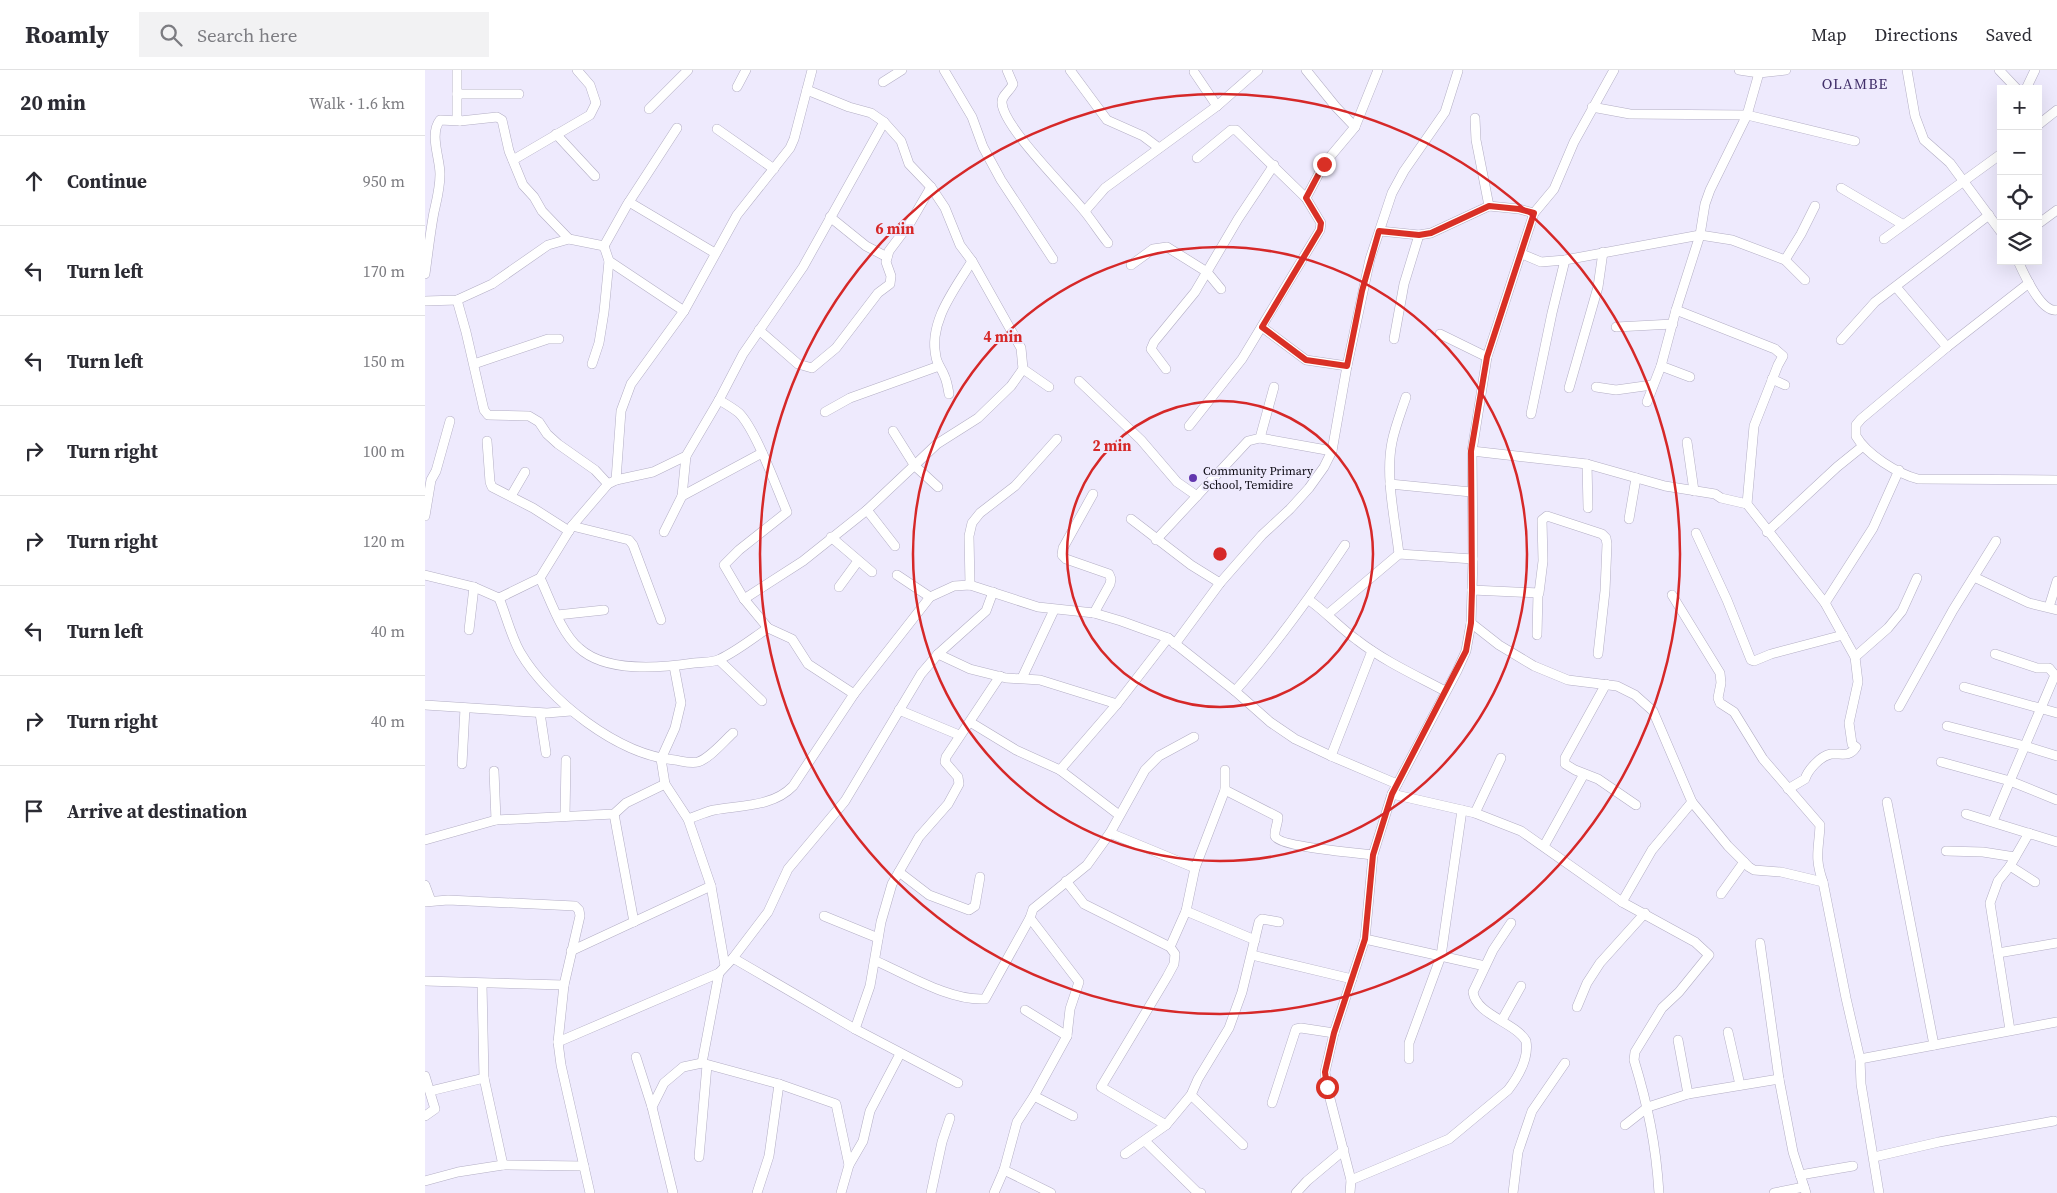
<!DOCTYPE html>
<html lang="en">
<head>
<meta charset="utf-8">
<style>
	body { margin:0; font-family:"Source Serif 4",serif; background:#f2f2f3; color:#2b2b33 }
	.controls { position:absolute; right:15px; top:15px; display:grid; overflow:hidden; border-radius:0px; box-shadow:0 5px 20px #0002 }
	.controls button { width:45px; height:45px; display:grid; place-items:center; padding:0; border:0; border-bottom:1px solid #e1e1e2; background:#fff; color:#2b2b33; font:25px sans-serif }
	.stop { position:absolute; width:15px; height:15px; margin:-11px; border:4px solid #d93025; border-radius:50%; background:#fff }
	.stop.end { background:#d93025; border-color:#fff; box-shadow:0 1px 5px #0008 }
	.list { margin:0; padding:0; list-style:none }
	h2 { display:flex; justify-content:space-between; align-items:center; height:65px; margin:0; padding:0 20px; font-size:21px }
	h2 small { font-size:16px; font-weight:400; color:#7c7c81 }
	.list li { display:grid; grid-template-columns:32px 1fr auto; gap:15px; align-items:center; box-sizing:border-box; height:90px; padding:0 20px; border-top:1px solid #e1e1e2 }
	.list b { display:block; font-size:19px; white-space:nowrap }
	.list em { font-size:16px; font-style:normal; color:#7c7c81 }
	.icon { flex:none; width:28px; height:28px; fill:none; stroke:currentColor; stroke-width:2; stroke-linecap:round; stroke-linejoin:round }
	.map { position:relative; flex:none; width:1632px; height:1123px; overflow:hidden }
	header { display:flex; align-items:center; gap:30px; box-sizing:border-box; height:70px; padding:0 25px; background:#fff; border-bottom:1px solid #e1e1e2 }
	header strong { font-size:24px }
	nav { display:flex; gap:28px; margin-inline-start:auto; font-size:18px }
	.search { width:350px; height:45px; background:#f2f2f3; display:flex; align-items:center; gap:12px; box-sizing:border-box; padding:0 18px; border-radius:0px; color:#7c7c81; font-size:19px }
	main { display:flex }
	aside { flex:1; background:#fff }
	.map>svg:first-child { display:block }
</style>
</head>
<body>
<header>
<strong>Roamly</strong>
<div class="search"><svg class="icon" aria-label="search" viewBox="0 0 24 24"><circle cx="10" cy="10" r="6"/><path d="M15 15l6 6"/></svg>Search here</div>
<nav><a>Map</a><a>Directions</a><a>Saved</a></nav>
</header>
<main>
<aside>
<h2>20 min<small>Walk · 1.6 km</small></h2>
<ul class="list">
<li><svg class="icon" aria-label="ahead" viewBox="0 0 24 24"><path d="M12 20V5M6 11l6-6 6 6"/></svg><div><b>Continue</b></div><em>950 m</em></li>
<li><svg class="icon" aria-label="left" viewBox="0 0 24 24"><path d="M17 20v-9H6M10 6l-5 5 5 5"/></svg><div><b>Turn left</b></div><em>170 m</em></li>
<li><svg class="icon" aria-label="left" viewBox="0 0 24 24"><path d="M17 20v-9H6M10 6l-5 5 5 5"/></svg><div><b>Turn left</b></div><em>150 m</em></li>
<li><svg class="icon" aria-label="right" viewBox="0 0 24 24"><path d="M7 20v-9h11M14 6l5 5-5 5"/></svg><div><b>Turn right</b></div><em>100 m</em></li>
<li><svg class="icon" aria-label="right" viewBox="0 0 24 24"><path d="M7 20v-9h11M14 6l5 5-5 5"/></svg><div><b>Turn right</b></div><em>120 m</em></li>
<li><svg class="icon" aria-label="left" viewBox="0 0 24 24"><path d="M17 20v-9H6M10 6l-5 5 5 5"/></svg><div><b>Turn left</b></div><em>40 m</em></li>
<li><svg class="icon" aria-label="right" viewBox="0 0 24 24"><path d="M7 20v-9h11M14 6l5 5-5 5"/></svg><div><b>Turn right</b></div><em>40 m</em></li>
<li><svg class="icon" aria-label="arrive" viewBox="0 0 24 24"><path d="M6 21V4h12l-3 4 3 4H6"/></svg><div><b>Arrive at destination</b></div></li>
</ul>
</aside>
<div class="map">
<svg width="1632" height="1123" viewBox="0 0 1632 1123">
	<rect width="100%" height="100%" fill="#eeeafd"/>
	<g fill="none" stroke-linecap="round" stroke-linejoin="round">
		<defs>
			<g id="minor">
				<path d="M32,0v49l3,2 37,-4 5,3 7,31 14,34 11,12 8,14 27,28"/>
				<path d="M519,0l28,47 11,30 18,33 52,79"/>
				<path d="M582,0l6,14c-3,7 -12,12 -11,19 1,24 67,88 83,109 8,10 15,21 23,31"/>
				<path d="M645,0l37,50 36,16 16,12"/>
				<path d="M881,0l30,37 19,20"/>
				<path d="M1314,0l20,3 27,-3"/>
				<path d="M1482,0l8,46 9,24 26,23 51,69"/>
				<path d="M1574,0l18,19"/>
				<path d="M769,2l23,34"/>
				<path d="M458,12l19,-12"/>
				<path d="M312,17l9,-17"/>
				<path d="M1601,19l9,-19"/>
				<path d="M382,20l42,17 22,6 13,9 17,19 8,23 22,23 14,21 15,37 12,16 49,87 2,21 26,18"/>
				<path d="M32,24h62"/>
				<path d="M1167,37l38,7 117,1 108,26"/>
				<path d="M224,39l39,-39"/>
				<path d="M1050,48l1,22 13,66"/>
				<path d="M1613,55l19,-15"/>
				<path d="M292,59l57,40"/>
				<path d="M131,64l39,42"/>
				<path d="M88,90l77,-45 6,-12 -6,-18 -13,-15"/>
				<path d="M1416,118l61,36"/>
				<path d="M881,128l18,-34 31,-37 23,-57"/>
				<path d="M204,132l86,51"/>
				<path d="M660,141l20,-23 112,-82 41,-36"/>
				<path d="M405,147l36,29 21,11"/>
				<path d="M1613,154l19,-14"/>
				<path d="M955,161l39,4 12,-2 58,-27 30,3 15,4"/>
				<path d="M1459,169l117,-85"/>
				<path d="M179,176l23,-41 50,-77"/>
				<path d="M1097,184l19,8 24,-2 135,-25 32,5 53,20 20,20"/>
				<path d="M1360,190l16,-26 14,-28"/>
				<path d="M184,191l75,50"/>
				<path d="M1593,191c6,13 23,52 39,49"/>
				<path d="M706,195l22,-16 14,-2 40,25 14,17"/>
				<path d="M0,204c3,-21 5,-41 9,-62 3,-13 6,-24 6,-38 0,-16 -11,-40 0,-54l20,1"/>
				<path d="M1604,213l-82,64 -86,72 -5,6v11c10,18 42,38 62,43l139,1"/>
				<path d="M1471,217l51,60"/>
				<path d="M32,230l9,32 18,78 4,5 41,1 10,6 8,12 11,10 37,26 13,14"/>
				<path d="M0,231l32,-1 35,-16 56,-39 21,-6 35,7 5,15 -5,51 -5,31 -7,21"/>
				<path d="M1251,240l99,39 8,7 -5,9 -24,61 -7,78 78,99 30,54 3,25 -9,41 3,21 4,3c-7,11 -15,6 -25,7 -11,2 -23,16 -26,25l-17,10"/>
				<path d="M837,257l44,33 41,6"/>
				<path d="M1191,257l57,-3"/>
				<path d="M334,260l39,34 14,4 24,-20 42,-55 12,-9 1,-8 -5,-14 3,-11 21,-28 21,-36"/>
				<path d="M1015,264l47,23"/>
				<path d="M969,269l10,-55 15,-49"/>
				<path d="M1416,270l34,-38 114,-87"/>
				<path d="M49,294l74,-25h11"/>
				<path d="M1236,296l29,11"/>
				<path d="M741,299l-15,-20 3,-7 41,-50 43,-73 36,-54"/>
				<path d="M1347,309l13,6"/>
				<path d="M654,311l62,59 36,42 20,14"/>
				<path d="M1171,317l20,3 36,-5"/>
				<path d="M1144,318l29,-101 5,-35"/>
				<path d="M524,324c-1,-6 -2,-13 -5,-19 -2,-6 -7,-11 -8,-18 -8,-35 19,-68 36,-96"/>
				<path d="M294,330c7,4 14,8 20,13 17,17 38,76 48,99l-48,38 -15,15 20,34 24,29 24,11 16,25 46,30"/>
				<path d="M1222,332l14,-36 15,-56 24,-75 5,-31 5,-14 37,-75 12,-42"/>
				<path d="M400,342l25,-14 89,-32"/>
				<path d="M1106,344l21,-101 13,-53"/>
				<path d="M764,356l53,-67 78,-129 1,-7 -15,-25 -70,-68h-5l-34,28"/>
				<path d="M468,361l22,35 23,21"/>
				<path d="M835,368l72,13"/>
				<path d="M62,371l3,41 2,5 41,21 36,23"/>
				<path d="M1262,372l7,49"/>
				<path d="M1047,381l115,13 78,22 50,8 6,4 26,6"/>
				<path d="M1162,394l1,44"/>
				<path d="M191,410l37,-8 33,-16 33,-56 24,-46 60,-87 81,-145"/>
				<path d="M965,414l81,8"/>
				<path d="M668,424l-30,54 -1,7 4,4 43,15 2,5 -1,5 -16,29"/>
				<path d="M86,426l14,-24"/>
				<path d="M257,426l80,-43"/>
				<path d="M442,440l28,36"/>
				<path d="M0,446l6,-36 5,-9 14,-50"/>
				<path d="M706,449l60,46 29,18"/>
				<path d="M1204,449l7,-41"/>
				<path d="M147,456l57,14 4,5 28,75"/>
				<path d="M239,462l18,-36 4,-40"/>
				<path d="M1342,462l70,-65 26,-21"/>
				<path d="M1271,463l31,67 24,60 3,1 17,-7 72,-19"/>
				<path d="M406,467l41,35"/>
				<path d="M731,470l92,-99 12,-3 14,-51"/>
				<path d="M974,484c-4,-34 -14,-78 -7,-112 3,-15 9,-30 14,-45"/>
				<path d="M0,505l49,12 25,11 41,-20 32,-52 36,-42 8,-4 5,-69 10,-27 53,-73 53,-96 53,-67 4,-9 18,-69"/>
				<path d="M472,505l33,22"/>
				<path d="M1549,507l55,26 28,7"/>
				<path d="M115,508c10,21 21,55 39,70 27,25 81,20 115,15 8,-1 19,0 26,-4 17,-8 33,-21 48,-31"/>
				<path d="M545,515l-1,-49 3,-13 8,-10 35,-27 42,-47"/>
				<path d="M414,517l19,-26"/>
				<path d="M1047,520l67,3 4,-32 -1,-41 5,-4 55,18 4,4 1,6 -2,47 -7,63"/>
				<path d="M1247,525l48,78 1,10 -3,15 2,5 14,9 29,47 57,66c-1,24 -6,32 3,57l23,116 14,61 1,25 18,109"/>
				<path d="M74,528c7,17 12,38 21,54 28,48 98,103 155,108 7,1 16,4 23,2 12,-4 25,-20 35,-29"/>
				<path d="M319,529l59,-38 64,-51 70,-66 41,-26 33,-32 12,-17"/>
				<path d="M884,530c17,12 31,28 48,40 27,21 58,35 88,51"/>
				<path d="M1400,533l48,-75 26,-58"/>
				<path d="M1624,537l8,-26"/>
				<path d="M903,544l71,-60 74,5"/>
				<path d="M132,545l47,-5"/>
				<path d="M1046,553l28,22 35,21 34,14 49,6 18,9 18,16 39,91 36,44 21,21 5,3 27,2 42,10"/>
				<path d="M44,560l5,-43"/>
				<path d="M1112,565l1,-42"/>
				<path d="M750,574l45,-61 42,-48 28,-26 19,-21 15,-21 8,-16 15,-85 23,-107 22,-66 12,-22 41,-59 13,-41"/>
				<path d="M513,584l32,15 36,9 34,2 77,24"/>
				<path d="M1430,587l33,-29 14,-17 15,-33"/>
				<path d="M294,590l43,41"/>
				<path d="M249,596l7,37 -6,25 -14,31 4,25 23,35 23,67 14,80"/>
				<path d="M597,608l32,-68"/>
				<path d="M1181,614l-41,74v6l10,6 23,9 38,26"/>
				<path d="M1539,617l93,26"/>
				<path d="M810,621c41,-46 76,-95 110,-146"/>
				<path d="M0,635l122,8 24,-2"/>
				<path d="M1474,637l54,-97 43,-69"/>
				<path d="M474,640l60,25"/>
				<path d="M115,643l6,40"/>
				<path d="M545,652l46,28 44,20 59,45"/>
				<path d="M1522,656l78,20 32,10"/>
				<path d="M906,686l41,-105"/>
				<path d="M1516,692l69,19 47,19"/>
				<path d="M37,694l3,-56"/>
				<path d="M635,700l57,-66 51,-66"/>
				<path d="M69,701l2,49"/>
				<path d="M800,720l53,27c0,6 -4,14 -3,19 4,11 84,17 98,19"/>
				<path d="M967,724l83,19 46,18 101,71 73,40 14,13 -30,37 -17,16 -27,44 -1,8c14,46 22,85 25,133"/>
				<path d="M1462,732l47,243"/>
				<path d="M1050,743l26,-55"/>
				<path d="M189,744l20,108"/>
				<path d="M1541,744l91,28"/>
				<path d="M140,746l1,-56"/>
				<path d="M263,749c9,-3 17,-7 26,-9 27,-5 59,-3 79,-24l61,-92 76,-97 24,-11 16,-1 68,22 56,6 27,8 47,17 67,53 35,31 25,17 36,17 66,28"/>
				<path d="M1568,751l62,-146 -6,-7h-12l-42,-14"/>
				<path d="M685,763l85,35"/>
				<path d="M0,770l71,-20 118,-6 12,-11 39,-19"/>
				<path d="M1119,776l40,-72"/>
				<path d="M1521,781l37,1 32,5"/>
				<path d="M1585,796l25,16"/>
				<path d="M474,802l30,23 40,15 6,-4 5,-29"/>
				<path d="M641,811l18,23 86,43 5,7 -1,10 -7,13 -66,110 65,38"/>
				<path d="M0,815l6,16"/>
				<path d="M1296,824l23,-32"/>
				<path d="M0,832l23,-2 127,6 4,4 1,6 -16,69 -6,57 3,23 29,128"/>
				<path d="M1197,832l30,-52 40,-48"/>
				<path d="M761,841l69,29"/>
				<path d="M399,846l54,22"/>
				<path d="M940,869l120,27"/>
				<path d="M1335,873l19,136 14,73 13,41"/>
				<path d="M745,877l16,-36 9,-43 30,-78v-20"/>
				<path d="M146,881l140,-65"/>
				<path d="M1573,883l59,-10"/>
				<path d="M827,885l100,24"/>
				<path d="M308,888l122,71 103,54"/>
				<path d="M451,891c32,14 74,40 109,38l45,-81 3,-9 54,-44 23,-32 35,-63 14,-14 35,-19"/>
				<path d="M0,911l139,4"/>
				<path d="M57,914l2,94 19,87"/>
				<path d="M1152,937l10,-24 13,-20 45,-50"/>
				<path d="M600,940l42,26"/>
				<path d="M1077,950l19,-34"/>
				<path d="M430,959l15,-43 11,-64 11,-38 27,-47 29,-33 11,-20 -1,-7 -13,-15 1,-5 54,-81"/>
				<path d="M1585,960l-20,-127 8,-22 12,-15 19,-33"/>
				<path d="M1303,962l12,53"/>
				<path d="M1253,970l10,54"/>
				<path d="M133,972l161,-69"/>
				<path d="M211,987l16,50"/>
				<path d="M984,989v-16l32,-87 21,-146"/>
				<path d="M1435,989l197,-37"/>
				<path d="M277,993l17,-90 14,-15 35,-46 20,-43 57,-68 76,-127 17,-20 48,-43 7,-19"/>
				<path d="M0,1006l10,33 -10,7"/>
				<path d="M5,1021l54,-13"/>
				<path d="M766,1025l52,50"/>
				<path d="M609,1026l39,20"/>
				<path d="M847,1033l24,-74 5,-1 33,5"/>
				<path d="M1200,1055l23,-18 40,-13 91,-15"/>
				<path d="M720,1071l52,51 4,1"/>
				<path d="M700,1084l41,-29 25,-30 7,-16 31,-51 13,-36 17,-70 3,-3 17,3"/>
				<path d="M274,1087l8,-92"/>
				<path d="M1449,1087l65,-15 115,-21"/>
				<path d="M424,1095l14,-24 7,-30 30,-57"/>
				<path d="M579,1100l47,23"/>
				<path d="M1375,1105l53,-9"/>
				<path d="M926,1110l98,-41 59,-49c10,-13 21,-32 18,-49 -11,-19 -50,-26 -53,-49l20,-42 18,-27"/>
				<path d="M0,1111l33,-9 45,-7 81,1"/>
				<path d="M248,1123l-21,-86 12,-24 19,-16 19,-4 77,21 57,20 13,61 -8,28"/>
				<path d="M332,1123l12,-37 10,-72"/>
				<path d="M506,1123l11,-51 8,-24"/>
				<path d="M569,1123l10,-23 13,-48 17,-26 33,-60 3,-27 9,-27 -49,-64"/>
				<path d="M871,1123l11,-12 37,-31"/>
				<path d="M925,1123l1,-13 -24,-93 -2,-15 9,-39 31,-94 8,-84 19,-61 65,-123 9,-20 5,-28 2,-64 -1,-108 15,-94 47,-144 20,-24 20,-47 40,-72"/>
				<path d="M1088,1123l5,-41 14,-41 33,-48"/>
				<path d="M1349,1123l30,-6"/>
			</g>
		</defs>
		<use href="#minor" stroke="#b3aec4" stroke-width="10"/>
		<use href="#minor" stroke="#fff" stroke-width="9"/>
	</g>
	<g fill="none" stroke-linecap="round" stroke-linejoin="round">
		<path stroke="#d93025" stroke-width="6" d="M899,94l-18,34 15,25 -1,7 -58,97 44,33 41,6 15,-75 17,-60 40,4 12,-2 58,-27 30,3 15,4 -47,144 -16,94 1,139 -1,33 -5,28 -74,143 -19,61 -8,84 -31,94 -9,39 2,15"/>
	</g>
	<g fill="none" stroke="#d62828" stroke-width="2.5">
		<circle cx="795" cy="484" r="153"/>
		<circle cx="795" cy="484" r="307"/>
		<circle cx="795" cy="484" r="460"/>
	</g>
	<circle fill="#6236ae" stroke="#eeeafd" stroke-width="2" cx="768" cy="408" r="5"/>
	<g text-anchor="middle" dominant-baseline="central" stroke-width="4" stroke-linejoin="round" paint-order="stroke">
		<g font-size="12" fill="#0c0a12" stroke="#eeeafd" text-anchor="start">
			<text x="778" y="401">Community Primary<tspan x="778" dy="14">School, Temidire</tspan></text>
		</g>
		<g font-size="15" letter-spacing="1" fill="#42306b" stroke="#eeeafd">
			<text x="1430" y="13">OLAMBE</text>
		</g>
	</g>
	<circle cx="795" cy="484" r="8" fill="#d62828" stroke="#eeeafd" stroke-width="2.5"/>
	<g font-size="15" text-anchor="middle" font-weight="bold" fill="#d62828" stroke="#eeeafd" stroke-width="4" stroke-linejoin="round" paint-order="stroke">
		<text x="470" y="164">6 min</text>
		<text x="578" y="272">4 min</text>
		<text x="687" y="381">2 min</text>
	</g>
</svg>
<div class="controls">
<button>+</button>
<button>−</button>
<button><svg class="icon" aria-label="locate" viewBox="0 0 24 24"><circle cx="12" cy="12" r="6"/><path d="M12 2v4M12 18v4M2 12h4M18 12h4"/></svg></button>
<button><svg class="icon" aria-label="layers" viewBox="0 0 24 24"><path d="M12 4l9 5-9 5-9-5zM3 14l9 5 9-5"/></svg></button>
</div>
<div class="stop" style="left:902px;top:1017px"></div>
<div class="stop end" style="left:899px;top:94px"></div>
</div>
</main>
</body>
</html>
